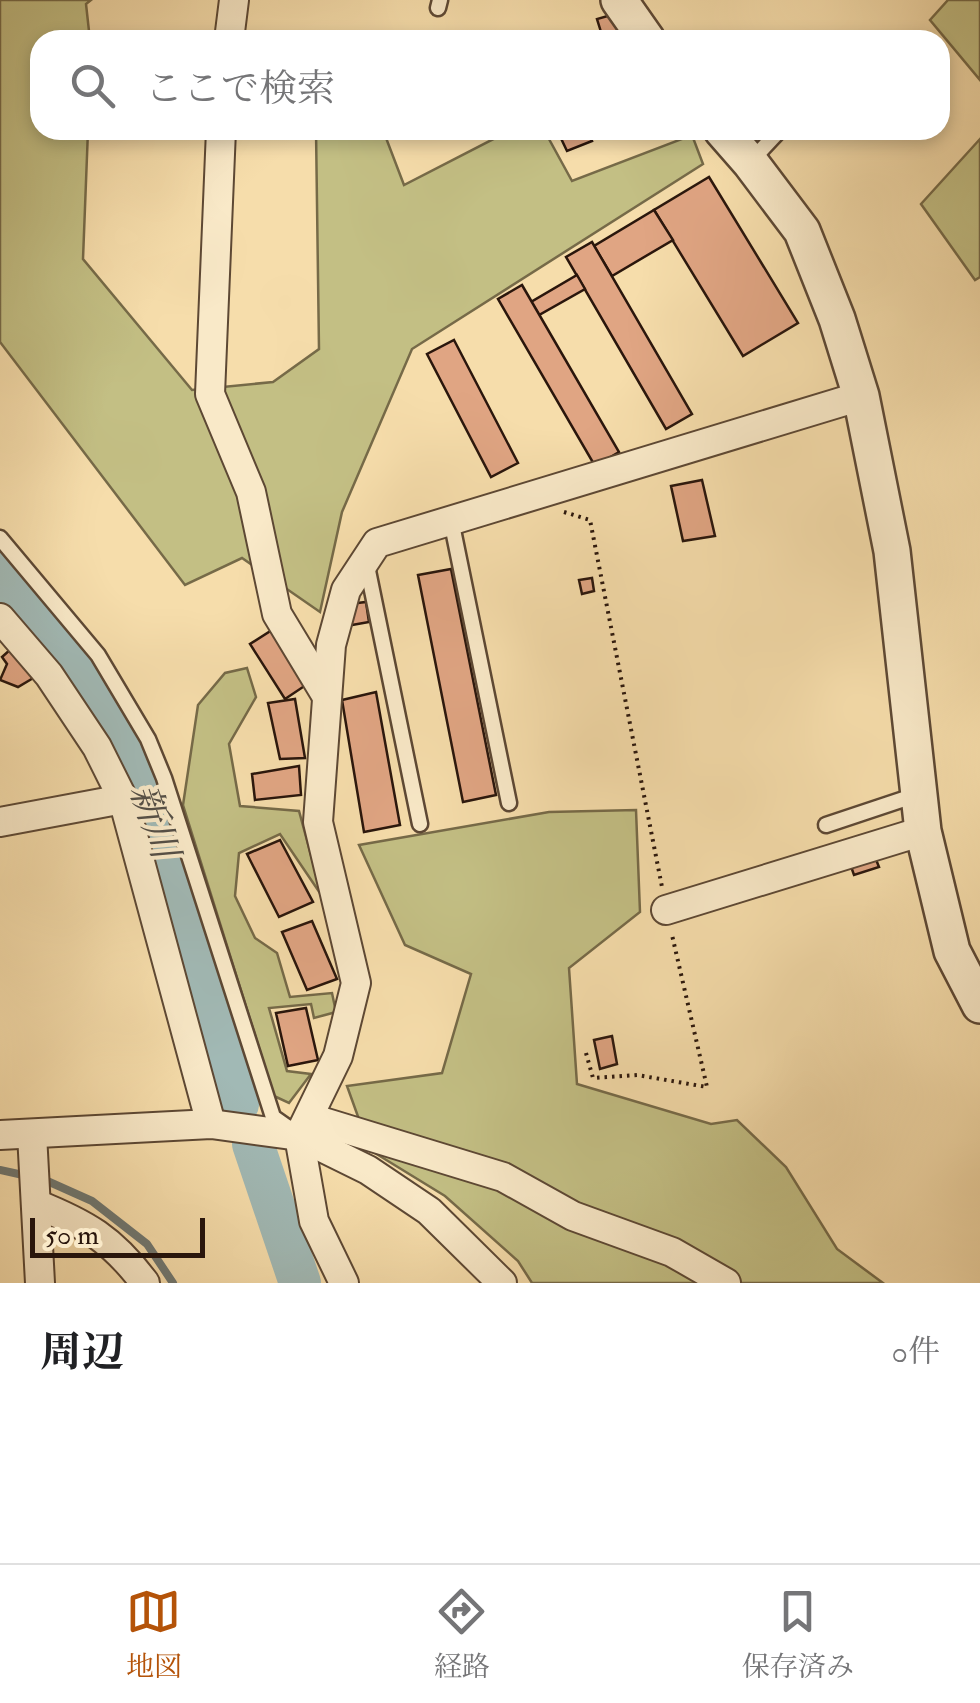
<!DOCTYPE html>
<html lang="ja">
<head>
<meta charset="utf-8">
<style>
	body { margin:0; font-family:"IM FELL Double Pica","Noto Serif JP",serif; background:#f2f2f2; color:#202124 }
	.scale { position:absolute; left:30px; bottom:25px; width:175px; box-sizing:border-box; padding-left:10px; border:5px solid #2a160c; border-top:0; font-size:28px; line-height:35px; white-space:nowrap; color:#2a160c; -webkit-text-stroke:8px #f9e9c8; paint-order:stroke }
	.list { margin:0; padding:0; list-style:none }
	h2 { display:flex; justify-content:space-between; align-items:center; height:130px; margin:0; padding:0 40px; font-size:42px }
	h2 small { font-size:32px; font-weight:400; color:#757577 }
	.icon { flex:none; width:55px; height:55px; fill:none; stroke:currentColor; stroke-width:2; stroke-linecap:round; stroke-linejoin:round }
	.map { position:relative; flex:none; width:980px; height:1283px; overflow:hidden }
	.search { position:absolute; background:#fff; box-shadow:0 5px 15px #0003; left:30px; right:30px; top:30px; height:110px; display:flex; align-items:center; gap:25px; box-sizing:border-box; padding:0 35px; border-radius:30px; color:#757577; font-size:38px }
	.sheet { height:280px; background:#fff }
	nav { display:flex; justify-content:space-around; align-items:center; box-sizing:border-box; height:140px; border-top:2px solid #e0e0e0; background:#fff; font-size:28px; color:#757577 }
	nav a { display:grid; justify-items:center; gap:5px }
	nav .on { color:#b45309 }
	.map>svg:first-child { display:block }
</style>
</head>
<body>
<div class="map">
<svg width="980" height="1283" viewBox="0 0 980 1283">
	<rect width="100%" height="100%" fill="#f6ddab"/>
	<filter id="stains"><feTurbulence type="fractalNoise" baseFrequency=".002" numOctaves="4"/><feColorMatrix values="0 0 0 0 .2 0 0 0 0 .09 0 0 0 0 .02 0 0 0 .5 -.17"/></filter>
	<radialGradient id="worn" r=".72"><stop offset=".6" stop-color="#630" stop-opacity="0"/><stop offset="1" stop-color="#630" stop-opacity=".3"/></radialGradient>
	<g fill="#c3bf84" stroke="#766a48" stroke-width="2.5">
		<path d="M0,0h91l-5,4 4,36h-50v90h48l-5,129 109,131 81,-8 46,-33 -3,-219h67l21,55 107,-55h33l28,51 120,-46 11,29 -291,185 -70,163 -22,100 -78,-54 -57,27 -185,-243z"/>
		<path d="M948,0h32v80l-50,-60z"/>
		<path d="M980,139v138l-5,3 -54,-76z"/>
		<path d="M247,668l9,29 -27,47 11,62 59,5 23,85 -42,-62 -41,19 -4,43 20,42 22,15 13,44 42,-4 4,19 -22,6 -3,-14 -42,4 18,63 24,3 -22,29 -15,-7 -91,-291 15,-100 27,-32z"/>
		<path d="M636,810l4,102 -71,56 8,116 134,40 26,-4 49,47 51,82 46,34h-351l-14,-22 -73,-65 -75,-46 -23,-64 95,-13 29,-99 -66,-29 -46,-100 190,-33z"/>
	</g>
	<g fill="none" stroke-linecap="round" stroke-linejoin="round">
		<g stroke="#717871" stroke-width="8">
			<path d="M0,1170l23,5"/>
			<path d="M45,1180l47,21 55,43 26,39"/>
		</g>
		<g stroke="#a1b9b5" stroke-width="42">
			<path d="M0,572l94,116 55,104 89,312"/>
			<path d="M253,1144l47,139"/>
		</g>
	</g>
	<g fill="#e0a583" stroke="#2a160c" stroke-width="2.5">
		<path d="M618,13l14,27h-36l-3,-6 8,-2 -4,-13z"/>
		<path d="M557,130h30l5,11 -25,10z"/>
		<path d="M709,177l89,146 -55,33 -89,-146z"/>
		<path d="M654,210l19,30 -61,36 -18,-30z"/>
		<path d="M592,242l100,172 -26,15 -100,-172z"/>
		<path d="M577,275l8,14 -46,26 -8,-13z"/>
		<path d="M522,285l97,167 -24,14 -97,-167z"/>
		<path d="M454,340l64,123 -27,14 -64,-123z"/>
		<path d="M702,480l13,56 -32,5 -12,-55z"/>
		<path d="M451,569l45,226 -33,7 -45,-227z"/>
		<path d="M592,578l2,13 -12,3 -3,-14z"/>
		<path d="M366,602l3,20 -17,3 -3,-21z"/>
		<path d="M272,630l34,55 -21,14 -35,-55z"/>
		<path d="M12,648l23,29 -17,10 -18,-7 7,-16 -5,-7z"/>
		<path d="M376,692l24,133 -36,7 -22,-132z"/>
		<path d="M295,699l10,59 -25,1 -12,-56z"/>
		<path d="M299,766l2,29 -46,5 -3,-26z"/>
		<path d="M280,840l33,62 -34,15 -32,-63z"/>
		<path d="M873,852l6,15 -25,8 -6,-17z"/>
		<path d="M312,921l25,58 -30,11 -25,-58z"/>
		<path d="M306,1008l12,52 -30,6 -12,-53z"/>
		<path d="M612,1036l5,28 -17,5 -6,-29z"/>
	</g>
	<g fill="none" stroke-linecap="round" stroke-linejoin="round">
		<defs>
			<g id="service">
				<path d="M438,8l2,-8"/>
				<path d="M750,162l30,-32"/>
				<path d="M451,520l58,283"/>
				<path d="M0,538l98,117 50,84 16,39 109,339 17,12"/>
				<path d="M366,561l54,263"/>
				<path d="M826,825l93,-31"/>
			</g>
			<g id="minor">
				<path d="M229,40l5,-40"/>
				<path d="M221,130l-11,264 41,98 26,122 49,81"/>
				<path d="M0,618l49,57 48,72 26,52 88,325"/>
				<path d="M0,822l123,-23"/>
				<path d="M666,910l257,-79"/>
				<path d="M310,1118l193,59 70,39 99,36 54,31"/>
				<path d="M32,1134l8,149"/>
				<path d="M0,1135l211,-11 88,12 69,34 61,41 73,72"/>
				<path d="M36,1204c50,20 76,35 109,79"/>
				<path d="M344,1283l-30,-62 -15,-85 39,-80 18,-73 -38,-161 13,-177 15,-55 31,-47 484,-147"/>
			</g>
			<g id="tertiary">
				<path d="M619,0l28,40"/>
				<path d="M722,130l28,32 52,69 35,88 24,77 31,155 31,280 29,120 28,54"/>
			</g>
		</defs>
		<use href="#service" stroke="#5d4834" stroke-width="19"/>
		<use href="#minor" stroke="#5d4834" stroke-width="32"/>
		<use href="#tertiary" stroke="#5d4834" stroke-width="40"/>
		<g stroke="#2a160c" stroke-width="4" stroke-dasharray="2.5 5" stroke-linecap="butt">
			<path d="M564,512l26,8 72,367"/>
			<path d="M586,1053l7,25 44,-3 70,12 -35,-152"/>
		</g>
		<use href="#service" stroke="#f9e9c8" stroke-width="14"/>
		<use href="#minor" stroke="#f9e9c8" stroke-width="28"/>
		<use href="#tertiary" stroke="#f9e9c8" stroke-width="35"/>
	</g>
	<g text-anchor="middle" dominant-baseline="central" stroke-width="8" stroke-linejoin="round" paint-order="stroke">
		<g font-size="38" font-style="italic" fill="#544f47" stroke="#f9e9c8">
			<text transform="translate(154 821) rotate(71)">新川</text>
		</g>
	</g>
	<rect width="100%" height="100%" filter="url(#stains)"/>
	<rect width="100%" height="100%" fill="url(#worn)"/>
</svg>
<div class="scale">50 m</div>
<div class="search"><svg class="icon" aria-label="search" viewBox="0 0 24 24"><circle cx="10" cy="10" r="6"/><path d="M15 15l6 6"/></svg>ここで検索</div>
</div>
<section class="sheet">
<h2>周辺<small>0件</small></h2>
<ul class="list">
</ul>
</section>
<nav>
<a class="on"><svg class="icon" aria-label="map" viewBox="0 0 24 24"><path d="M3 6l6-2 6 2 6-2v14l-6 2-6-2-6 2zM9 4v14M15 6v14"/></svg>地図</a>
<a><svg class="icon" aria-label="directions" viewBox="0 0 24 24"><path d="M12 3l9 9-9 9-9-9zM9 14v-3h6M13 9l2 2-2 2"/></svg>経路</a>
<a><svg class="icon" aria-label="saved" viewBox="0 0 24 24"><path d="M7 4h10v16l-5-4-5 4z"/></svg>保存済み</a>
</nav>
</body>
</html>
